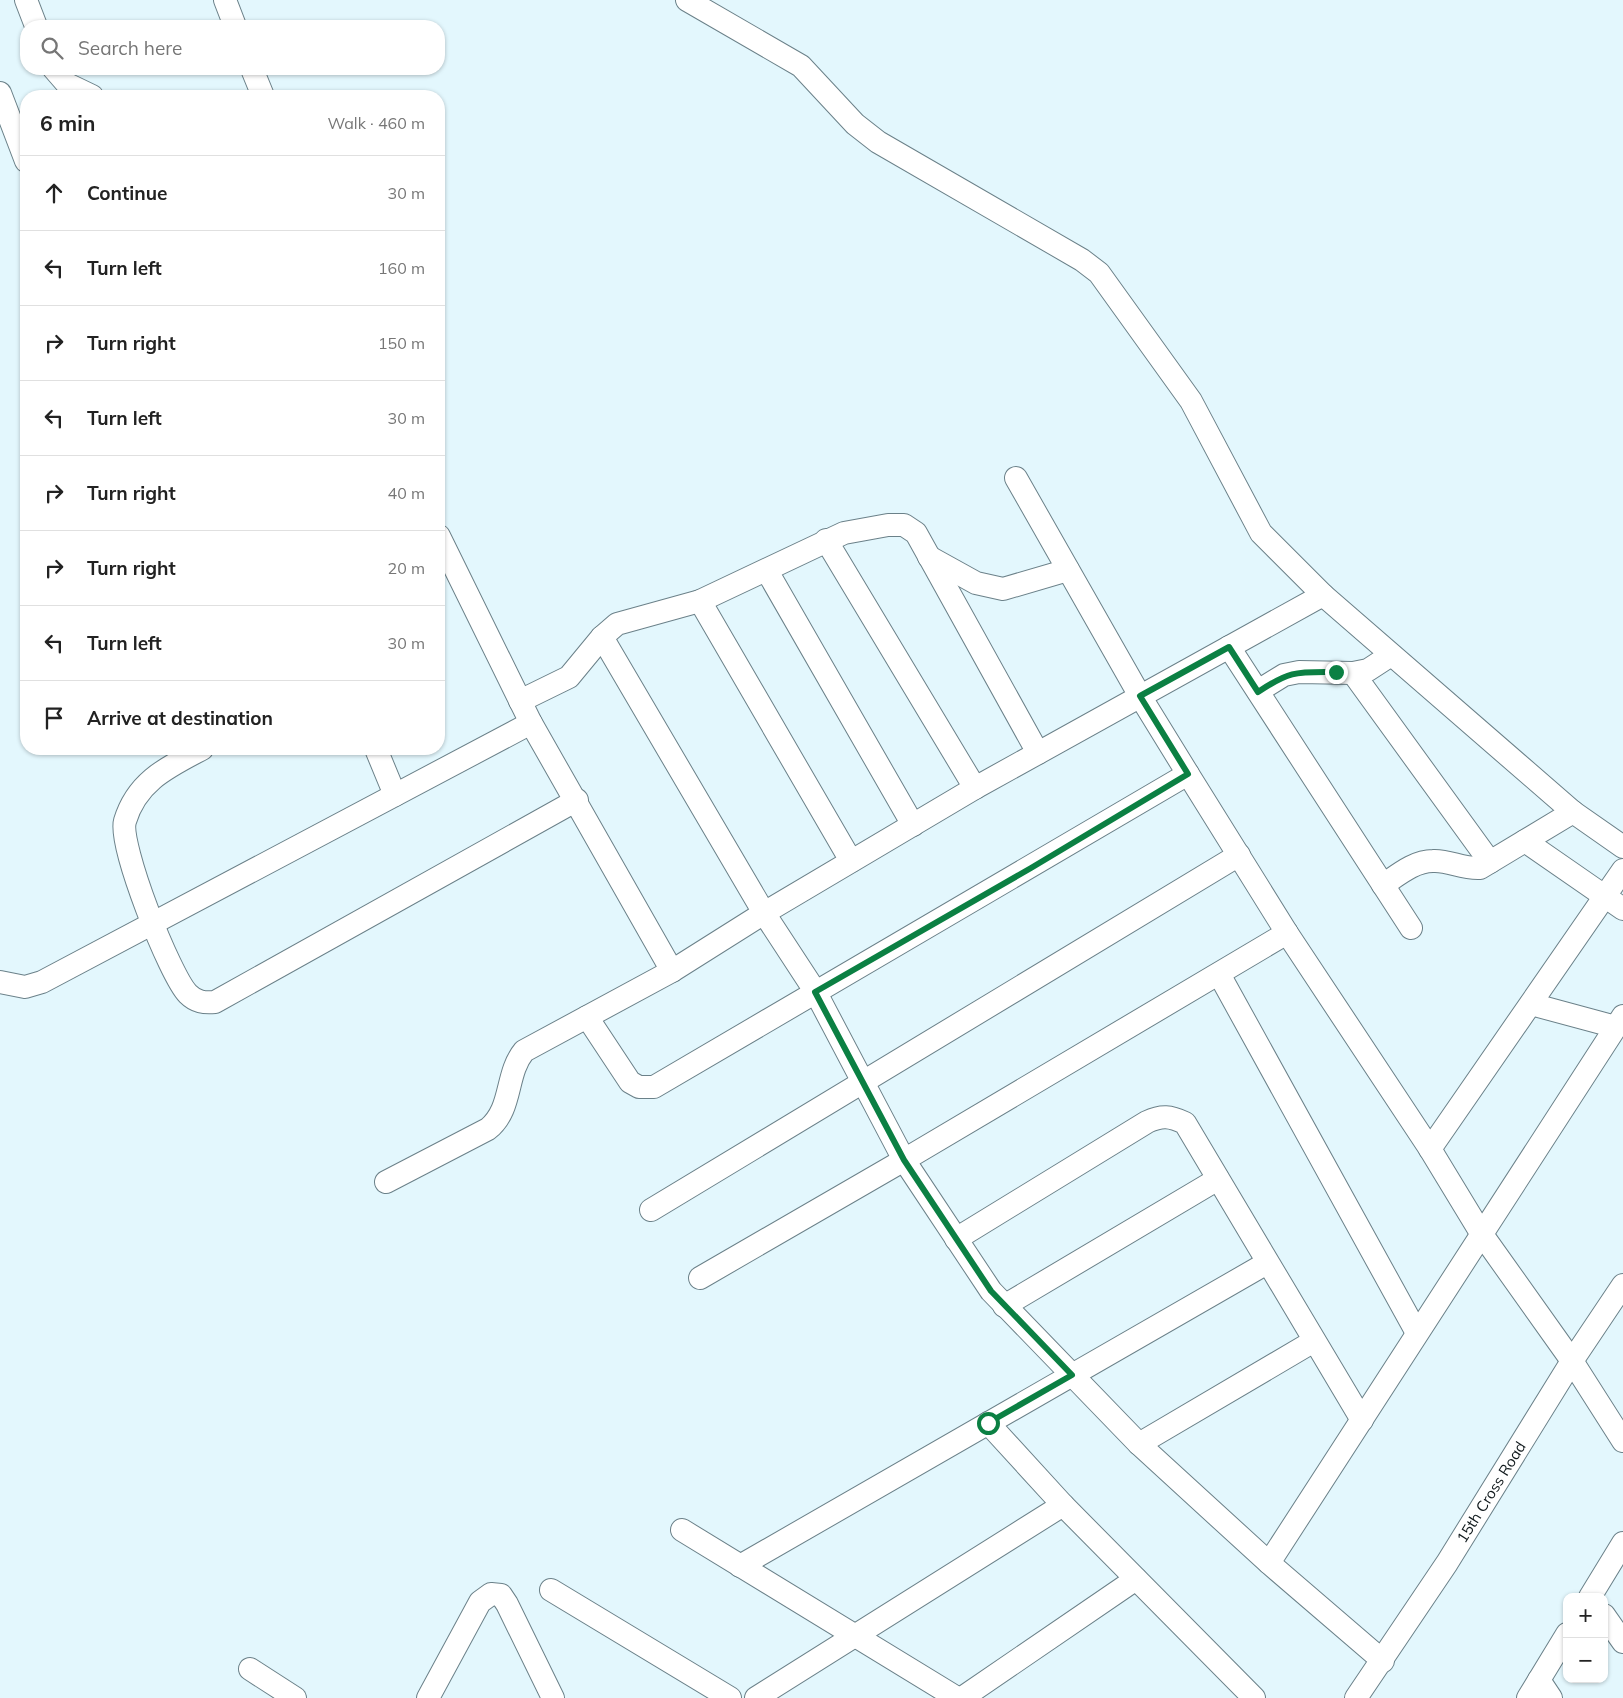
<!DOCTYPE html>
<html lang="en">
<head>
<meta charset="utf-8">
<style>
	body { margin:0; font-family:Mulish,sans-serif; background:#f6f6f6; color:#222 }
	.controls { position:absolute; right:15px; bottom:15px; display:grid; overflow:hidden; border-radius:10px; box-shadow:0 1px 4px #0004 }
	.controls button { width:45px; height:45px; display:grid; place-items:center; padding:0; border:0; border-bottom:1px solid #e0e0e0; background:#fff; color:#222; font:25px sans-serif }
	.stop { position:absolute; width:15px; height:15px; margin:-11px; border:4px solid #0b8043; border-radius:50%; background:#fff }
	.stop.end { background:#0b8043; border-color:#fff; box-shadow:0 1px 5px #0008 }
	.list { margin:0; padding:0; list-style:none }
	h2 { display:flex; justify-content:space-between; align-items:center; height:65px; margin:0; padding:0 20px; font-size:21px }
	h2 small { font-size:16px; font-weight:400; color:#767676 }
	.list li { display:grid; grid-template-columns:32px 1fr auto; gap:15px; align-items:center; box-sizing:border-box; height:75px; padding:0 20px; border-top:1px solid #e0e0e0 }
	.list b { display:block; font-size:19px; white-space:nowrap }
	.list em { font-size:16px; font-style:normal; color:#767676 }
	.icon { flex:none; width:28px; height:28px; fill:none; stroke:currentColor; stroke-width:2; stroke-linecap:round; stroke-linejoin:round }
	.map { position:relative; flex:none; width:1623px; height:1698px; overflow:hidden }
	.search { position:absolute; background:#fff; box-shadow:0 1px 4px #0004; left:20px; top:20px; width:425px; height:55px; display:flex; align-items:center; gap:12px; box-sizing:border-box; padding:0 18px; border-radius:20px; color:#767676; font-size:19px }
	.panel { position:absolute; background:#fff; box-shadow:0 1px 4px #0004; left:20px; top:90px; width:425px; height:665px; border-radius:20px }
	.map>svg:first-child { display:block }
</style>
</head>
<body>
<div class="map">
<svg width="1623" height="1698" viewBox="0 0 1623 1698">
	<rect width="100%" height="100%" fill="#e3f7fd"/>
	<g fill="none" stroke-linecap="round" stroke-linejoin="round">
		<defs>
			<g id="street">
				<path d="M26,0l10,26"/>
				<path d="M225,0l10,26"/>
				<path d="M687,0l114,66 54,58 23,18 204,118 17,13 92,128 70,132 62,62"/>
				<path d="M54,69l13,15 25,12"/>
				<path d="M252,69l11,27"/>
				<path d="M0,93l26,68"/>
				<path d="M439,536l92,187 141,248"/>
				<path d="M826,540l149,248"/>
				<path d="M929,557l47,26 27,6 65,-19"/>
				<path d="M767,571l146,254"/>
				<path d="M700,601l151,260"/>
				<path d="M602,637l162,276 51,78 89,169 383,-227"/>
				<path d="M1229,647l182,281"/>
				<path d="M1353,673l137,189"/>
				<path d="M1258,691l26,-16 15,-3 54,1 15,-3 23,-15"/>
				<path d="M520,701l49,-24 33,-40 15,-13 83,-23 144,-68 44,-8h16l12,8 122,220"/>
				<path d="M202,749c-34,18 -65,32 -77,72 -7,23 45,155 63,173 8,8 16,9 27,8l362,-202"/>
				<path d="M376,749l19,46"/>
				<path d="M1188,774l99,159 143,216 51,84 91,128 51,80"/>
				<path d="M1525,841l98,68"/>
				<path d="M1383,885c15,-10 31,-24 50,-24 16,-1 29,8 47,7l93,-56"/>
				<path d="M1219,974l198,359"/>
				<path d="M0,982l25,5 17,-5 489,-259"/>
				<path d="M1531,1004l85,23"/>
				<path d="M587,1017l43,65 9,5h15l534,-313 -48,-78 -124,-218"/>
				<path d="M1430,1149l193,-279"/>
				<path d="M386,1182l102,-53c25,-20 17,-55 36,-78l148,-80 92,-58 211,-125 348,-193 250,217 50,35"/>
				<path d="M651,1210l588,-355"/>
				<path d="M956,1239l191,-117c15,-7 23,-6 38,1l177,297"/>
				<path d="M700,1278l204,-118 87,131 148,153 130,119"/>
				<path d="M1004,1306l214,-127"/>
				<path d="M988,1423l75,82 191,193"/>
				<path d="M1139,1444l175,-103"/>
				<path d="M682,1530l275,168"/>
				<path d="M740,1566l527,-303"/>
				<path d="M551,1590l179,108"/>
				<path d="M1590,1597l33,-54"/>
				<path d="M1604,1615l19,27"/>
				<path d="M1383,1661l-114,-98 354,-547"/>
				<path d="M250,1669l45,29"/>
				<path d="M1539,1680l12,18"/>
				<path d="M428,1698l52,-96 11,-8 10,1 6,9 46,94"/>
				<path d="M756,1698l307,-193"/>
				<path d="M962,1698l174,-119"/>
				<path d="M1356,1698l91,-135 125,-202 51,-76"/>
				<path d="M1528,1698l39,-64"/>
			</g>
		</defs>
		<use href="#street" stroke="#6b8189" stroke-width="24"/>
		<use href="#street" stroke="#fff" stroke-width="22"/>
	</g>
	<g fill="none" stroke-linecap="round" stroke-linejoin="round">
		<path stroke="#0b8043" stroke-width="6" d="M988,1423l84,-48 -81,-84 -87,-131 -89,-168 216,-124 157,-94 -48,-78 89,-49 29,45c33,-22 39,-20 78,-20"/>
	</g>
	<g text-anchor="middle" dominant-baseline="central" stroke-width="5" stroke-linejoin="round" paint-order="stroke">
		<g font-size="15" fill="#10191c" stroke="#fff">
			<text transform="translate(1491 1492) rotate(-58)">15th Cross Road</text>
		</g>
	</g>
</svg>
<div class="controls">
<button>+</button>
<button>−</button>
</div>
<div class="stop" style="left:988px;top:1423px"></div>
<div class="stop end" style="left:1336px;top:672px"></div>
<div class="search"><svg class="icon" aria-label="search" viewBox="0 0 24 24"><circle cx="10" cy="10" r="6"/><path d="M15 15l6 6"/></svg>Search here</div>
<section class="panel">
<h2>6 min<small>Walk · 460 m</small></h2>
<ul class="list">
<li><svg class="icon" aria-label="ahead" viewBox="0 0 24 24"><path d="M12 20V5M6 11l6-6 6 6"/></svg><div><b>Continue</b></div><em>30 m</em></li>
<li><svg class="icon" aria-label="left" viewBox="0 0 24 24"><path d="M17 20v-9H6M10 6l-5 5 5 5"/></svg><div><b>Turn left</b></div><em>160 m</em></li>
<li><svg class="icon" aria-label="right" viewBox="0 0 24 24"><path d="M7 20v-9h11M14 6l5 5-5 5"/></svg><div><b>Turn right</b></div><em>150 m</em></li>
<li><svg class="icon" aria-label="left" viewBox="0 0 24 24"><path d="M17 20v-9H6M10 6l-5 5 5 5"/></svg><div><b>Turn left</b></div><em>30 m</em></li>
<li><svg class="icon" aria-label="right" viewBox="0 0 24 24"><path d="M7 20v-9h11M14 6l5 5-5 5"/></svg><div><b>Turn right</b></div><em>40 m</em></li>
<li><svg class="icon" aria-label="right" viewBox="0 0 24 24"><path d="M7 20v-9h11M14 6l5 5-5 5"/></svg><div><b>Turn right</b></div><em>20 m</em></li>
<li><svg class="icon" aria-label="left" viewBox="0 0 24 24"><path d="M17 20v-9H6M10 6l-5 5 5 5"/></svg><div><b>Turn left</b></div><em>30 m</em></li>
<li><svg class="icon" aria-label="arrive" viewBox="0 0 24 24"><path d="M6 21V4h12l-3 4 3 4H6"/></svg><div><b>Arrive at destination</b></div></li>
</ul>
</section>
</div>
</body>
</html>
